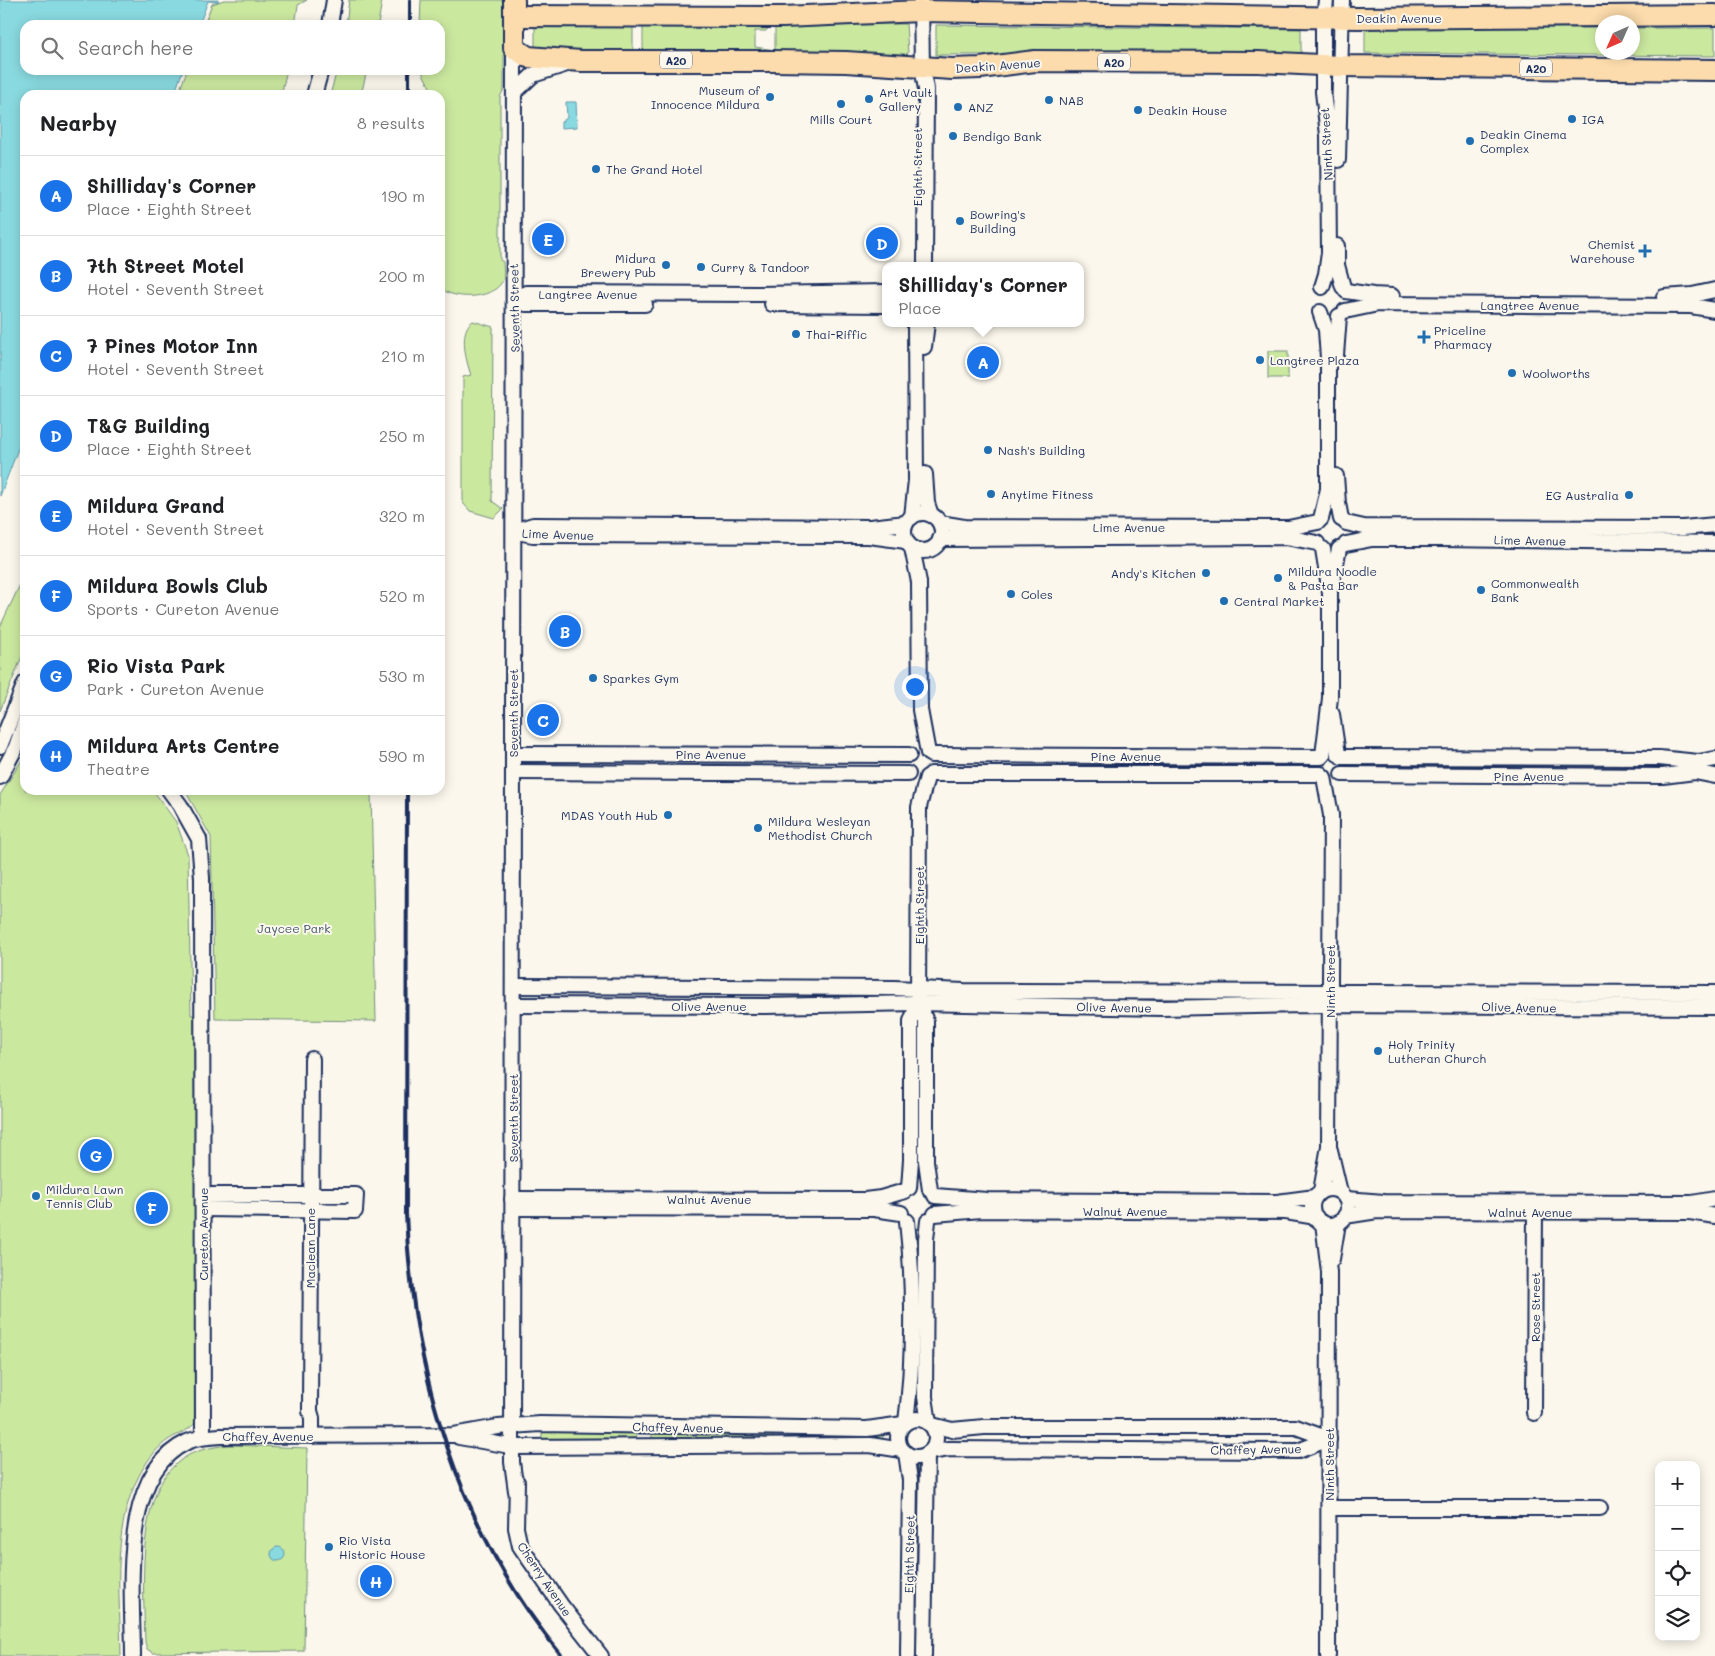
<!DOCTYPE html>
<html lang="en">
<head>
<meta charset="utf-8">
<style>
	body { margin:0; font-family:Mali,sans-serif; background:#f2f2f2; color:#202124 }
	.controls { position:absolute; right:15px; bottom:15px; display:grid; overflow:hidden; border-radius:10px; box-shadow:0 2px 12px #0003 }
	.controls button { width:45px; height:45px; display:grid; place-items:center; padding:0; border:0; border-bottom:1px solid #e0e0e0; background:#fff; color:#202124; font:25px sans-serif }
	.compass { position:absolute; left:1595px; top:15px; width:45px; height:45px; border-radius:50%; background:#fff; box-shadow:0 2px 12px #0003; rotate:225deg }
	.you { position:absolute; left:914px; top:686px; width:18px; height:18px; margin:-12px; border:4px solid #fff; border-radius:50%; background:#1a73e8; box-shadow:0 0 0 8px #1a73e833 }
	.badge { display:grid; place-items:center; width:32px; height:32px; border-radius:50%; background:#1a73e8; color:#fff; font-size:16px; font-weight:700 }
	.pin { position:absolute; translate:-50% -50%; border:2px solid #fff; box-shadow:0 1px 5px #0006 }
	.popup { position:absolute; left:882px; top:262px; width:202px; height:65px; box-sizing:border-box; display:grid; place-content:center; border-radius:10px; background:#fff; filter:drop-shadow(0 1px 4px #0005); font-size:16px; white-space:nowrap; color:#757577 }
	.popup b { font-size:19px; color:#202124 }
	.popup::after { content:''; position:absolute; left:50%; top:100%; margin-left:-10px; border:10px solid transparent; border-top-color:#fff }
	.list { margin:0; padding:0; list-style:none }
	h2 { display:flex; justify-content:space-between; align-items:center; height:65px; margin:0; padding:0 20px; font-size:21px }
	h2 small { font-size:16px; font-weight:400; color:#757577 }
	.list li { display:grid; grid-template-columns:32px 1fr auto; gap:15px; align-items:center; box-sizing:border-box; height:80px; padding:0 20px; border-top:1px solid #e0e0e0 }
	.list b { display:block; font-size:19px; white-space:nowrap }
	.list p { margin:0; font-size:16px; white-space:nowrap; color:#757577 }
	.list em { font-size:16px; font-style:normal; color:#757577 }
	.icon { flex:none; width:28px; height:28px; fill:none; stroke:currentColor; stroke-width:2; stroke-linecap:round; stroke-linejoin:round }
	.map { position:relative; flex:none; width:1715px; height:1656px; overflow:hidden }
	.search { position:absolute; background:#fff; box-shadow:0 2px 12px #0003; left:20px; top:20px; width:425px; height:55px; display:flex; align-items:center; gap:12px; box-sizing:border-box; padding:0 18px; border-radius:15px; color:#757577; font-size:19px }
	.panel { position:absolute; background:#fff; box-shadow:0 2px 12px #0003; left:20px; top:90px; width:425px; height:705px; border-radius:15px }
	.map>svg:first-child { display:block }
</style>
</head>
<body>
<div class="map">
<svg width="1715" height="1656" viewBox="0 0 1715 1656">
	<rect width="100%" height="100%" fill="#fbf7ec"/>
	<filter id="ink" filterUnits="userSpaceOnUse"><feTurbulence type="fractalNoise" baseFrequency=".02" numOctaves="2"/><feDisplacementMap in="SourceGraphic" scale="10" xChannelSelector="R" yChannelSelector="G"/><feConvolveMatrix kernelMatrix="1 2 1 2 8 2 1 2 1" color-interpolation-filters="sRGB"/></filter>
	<g filter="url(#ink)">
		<g fill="#cbe89f" stroke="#738c7e" fill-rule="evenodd">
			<path d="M224,0h83l-9,5 -3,20h-91l8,-21z"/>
			<path d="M349,0h33l-4,25h-32z"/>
			<path d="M421,0h83v89l-4,8v163l3,2c0,6 2,15 -1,20 -11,18 -48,18 -62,6v-193h-6l-13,-25h19v-45h-20z"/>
			<path d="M535,22l98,4v25l-98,3z"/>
			<path d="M688,23l218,1 2,29 -2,2h-259l-4,-4v-25zM769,27h6v23l-20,-3v-16h11z"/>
			<path d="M936,25l365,4v24l-365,2z"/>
			<path d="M1365,27l237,1v24h30l1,-24h82v28l-350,-3z"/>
			<path d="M187,70h100l-6,25h-103z"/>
			<path d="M337,70h30l-6,25h-31z"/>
			<path d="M473,321l20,6 -1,174 11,8 -9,9 -24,-7 -7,-8v-126l8,-2c-5,-14 -13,-45 2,-54z"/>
			<rect x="1268" y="351" width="20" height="27"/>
			<path d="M25,574v75l-25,62v-84z"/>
			<path d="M25,755v35h128l23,32 12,33 3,160h3l2,406c-5,10 -20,13 -28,19 -9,6 -15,14 -21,22 -38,57 -27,129 -26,194h-121v-861z"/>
			<path d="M185,790h186l5,231 -161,-2 -4,-182z"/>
			<path d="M918,1026l4,1 -3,143 -3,-1 -1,-142z"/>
			<path d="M542,1431l93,1 2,8 -95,1z"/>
			<path d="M653,1432l120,2v6h-122z"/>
			<path d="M882,1432l2,2 -2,5 -13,2 -82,-1v-6z"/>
			<path d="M230,1445l77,3 -3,203 -151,2 -6,-4 -2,-7c-1,-49 -10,-145 32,-179 15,-13 34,-16 53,-18z"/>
			<path d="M913,1466h6l1,6v74h-6z"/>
			<path d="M914,1562h6l-3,93h-2z"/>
		</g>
		<g fill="#89dae0" stroke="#5d96ac">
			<path d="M0,0h218v2l-10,-1 -9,24h-174v45h158l-9,25h-149v336l-25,65z"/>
			<path d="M566,102h10l1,25 -16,1v-6l6,-4z"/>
			<circle cx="278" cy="1554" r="7"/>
		</g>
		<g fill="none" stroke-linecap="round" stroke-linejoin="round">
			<defs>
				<g id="minor">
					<path d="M921,0l1,68 4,21 -1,177"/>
					<path d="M330,25l4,-25"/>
					<path d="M514,48l-2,1414 4,29"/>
					<path d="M514,93l19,-18 34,-11"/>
					<path d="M314,95l7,-25"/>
					<path d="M1338,160l4,-160"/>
					<path d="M1337,246v19l6,22"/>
					<path d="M1322,287l4,-13 3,-21 -1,-118 -5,-43v-63l3,-29"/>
					<path d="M1346,291l27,4 19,1"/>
					<path d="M1664,297l28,-2 23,-5"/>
					<path d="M514,299l12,-6h9l223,1 128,-2"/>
					<path d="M514,299l12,5h119"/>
					<path d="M772,304l114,1"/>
					<path d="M1345,311l33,-7 313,2 24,4"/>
					<path d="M1320,312l6,18 2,28v131l-7,30"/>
					<path d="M924,347l3,-24"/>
					<path d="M1336,355l3,-39"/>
					<path d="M925,474l2,29 4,12"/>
					<path d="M1336,476l2,27 3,16"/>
					<circle cx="923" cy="532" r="19"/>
					<path d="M912,517l4,-37 -1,-157"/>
					<path d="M940,523l24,4 324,1 30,-6"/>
					<path d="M1346,523l18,4 319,1 32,-3"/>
					<path d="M514,531l19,-6 337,2 36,-4"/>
					<path d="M517,532l16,3 336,1 37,5"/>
					<path d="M940,539l346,-2 31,6"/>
					<path d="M1346,544l26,-5h69l274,4"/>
					<path d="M912,548l7,34 1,128 8,43"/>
					<path d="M1331,587l8,-38"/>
					<path d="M1332,714l6,40"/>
					<path d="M0,746l25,-63"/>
					<path d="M513,754l396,1"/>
					<path d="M931,755l390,2"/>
					<path d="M1323,755l7,-57v-105l-7,-44"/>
					<path d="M1342,757l317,1 39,4 17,-3"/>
					<path d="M513,772l395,2"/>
					<path d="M931,774h390"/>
					<path d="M1342,774l321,2 32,-4 20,4"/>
					<path d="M0,777l16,-30 9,-26"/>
					<path d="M169,790l11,15 19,34 3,39 1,559"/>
					<path d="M513,986l381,2 70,3 751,2"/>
					<path d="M918,1003l8,18v140l4,29"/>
					<path d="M513,1005l253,1 152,-3 244,5 143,-3 410,2"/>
					<path d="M312,1059l-2,352 2,7v18"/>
					<path d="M1330,1150l10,42"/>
					<path d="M909,1188l2,-28v-139l7,-18 1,-196 8,-30"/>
					<circle cx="1330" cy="1207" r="18"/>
					<path d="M1321,1191l8,-45 2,-331 -7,-38"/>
					<path d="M935,1196l52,4 290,2 38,-5"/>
					<path d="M512,1199l353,1 16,-2 24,-7"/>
					<path d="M1346,1199l38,3 308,1 23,-4"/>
					<path d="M513,1208l361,1 27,4"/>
					<path d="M203,1209l152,2 1,-16h-153"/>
					<path d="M935,1214l46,-4 305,2 30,5"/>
					<path d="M1345,1216l32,-5 313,1 25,4"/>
					<path d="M928,1221l-2,18 -1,158 4,26"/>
					<path d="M1323,1223l6,49 -1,384"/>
					<path d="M1332,1259l6,-36"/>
					<path d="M1534,1413l1,-210"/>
					<circle cx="917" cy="1438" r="19"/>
					<path d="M906,1422c8,-61 8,-140 1,-201"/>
					<path d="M932,1425l20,5 32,-3h312l33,12"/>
					<path d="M459,1437l57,10 354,-2 32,5"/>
					<path d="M930,1452l19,-3 349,2 31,-12"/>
					<path d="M906,1453l4,27 -2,176"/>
					<path d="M517,1482l-1,46 4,18 41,59 40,51"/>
					<path d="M1329,1508h271"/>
					<path d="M133,1656c0,-62 -15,-182 54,-214 10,-5 22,-5 33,-6l233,-1 45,-8 42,-3 327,5 36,-5"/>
					<path d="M924,1656l3,-202"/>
				</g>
				<g id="highway">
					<path d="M514,0v48l14,9 53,4h191l74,1 106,7 28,-1 55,-7 223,1 82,4 375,4"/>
					<path d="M514,16l269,1 138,-6 437,7 357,-3"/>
				</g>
			</defs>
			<use href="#minor" stroke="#1b2f5e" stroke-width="18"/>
			<use href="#highway" stroke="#1b2f5e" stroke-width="24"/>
			<use href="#minor" stroke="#fbf7ec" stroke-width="14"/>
			<use href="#highway" stroke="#fcdcac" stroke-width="20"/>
			<g stroke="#1b2f5e" stroke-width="4">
				<path d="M410,25v-25"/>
				<path d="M409,95v-25"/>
				<path d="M407,790l-1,424c6,160 53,317 156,442"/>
			</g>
		</g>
	</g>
	<g fill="#1f6fb2" stroke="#fbf7ec" stroke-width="2">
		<circle cx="770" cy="97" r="5"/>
		<circle cx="869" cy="99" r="5"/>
		<circle cx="1049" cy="100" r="5"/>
		<circle cx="841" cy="104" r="5"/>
		<circle cx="958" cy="107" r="5"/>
		<circle cx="1138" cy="110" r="5"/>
		<circle cx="1572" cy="119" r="5"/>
		<circle cx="953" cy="136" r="5"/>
		<circle cx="1470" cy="141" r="5"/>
		<circle cx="596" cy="169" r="5"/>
		<circle cx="960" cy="221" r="5"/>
		<path d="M1642.5 243.5h5v5h5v5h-5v5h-5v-5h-5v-5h5z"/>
		<circle cx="666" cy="265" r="5"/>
		<circle cx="701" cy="267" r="5"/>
		<circle cx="796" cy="334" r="5"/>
		<path d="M1421.5 329.5h5v5h5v5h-5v5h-5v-5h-5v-5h5z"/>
		<circle cx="1260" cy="360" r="5"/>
		<circle cx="1512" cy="373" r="5"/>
		<circle cx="988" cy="450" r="5"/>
		<circle cx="991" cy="494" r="5"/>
		<circle cx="1629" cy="495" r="5"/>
		<circle cx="1206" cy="573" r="5"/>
		<circle cx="1278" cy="578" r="5"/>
		<circle cx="1481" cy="590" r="5"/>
		<circle cx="1011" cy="594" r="5"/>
		<circle cx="1224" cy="601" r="5"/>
		<circle cx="593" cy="678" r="5"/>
		<circle cx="668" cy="815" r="5"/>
		<circle cx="758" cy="828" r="5"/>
		<circle cx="1378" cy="1051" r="5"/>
		<circle cx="36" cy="1196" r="5"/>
		<circle cx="329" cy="1547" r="5"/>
	</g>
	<g text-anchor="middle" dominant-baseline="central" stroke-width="4" stroke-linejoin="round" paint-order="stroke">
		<g fill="#fbf7ec" stroke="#5e6b89" stroke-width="1">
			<rect x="660" y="51.5" width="32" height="17" rx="4"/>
			<rect x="1098" y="53.5" width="32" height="17" rx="4"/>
			<rect x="1520" y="59.5" width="32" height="17" rx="4"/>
		</g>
		<g font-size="11" font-weight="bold" fill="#1b2f5e">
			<text x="676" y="60">A20</text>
			<text x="1114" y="62">A20</text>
			<text x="1536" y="68">A20</text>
		</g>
		<g font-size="12" fill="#1b2f5e" stroke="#fbf7ec">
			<text x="1399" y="18">Deakin Avenue</text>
			<text transform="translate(998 65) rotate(-4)">Deakin Avenue</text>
			<text transform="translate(1326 144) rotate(-93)">Ninth Street</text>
			<text transform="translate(917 167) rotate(-90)">Eighth Street</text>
			<text x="588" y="294">Langtree Avenue</text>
			<text x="1530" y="305">Langtree Avenue</text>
			<text transform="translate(514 308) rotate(-91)">Seventh Street</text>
			<text x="1129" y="527">Lime Avenue</text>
			<text transform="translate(558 534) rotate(2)">Lime Avenue</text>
			<text transform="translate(1530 540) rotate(1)">Lime Avenue</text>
			<text transform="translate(513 713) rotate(-90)">Seventh Street</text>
			<text x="711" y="754">Pine Avenue</text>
			<text x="1126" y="756">Pine Avenue</text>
			<text x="1529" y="776">Pine Avenue</text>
			<text transform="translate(919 905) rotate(-90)">Eighth Street</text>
			<text transform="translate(1330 981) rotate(-90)">Ninth Street</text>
			<text x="709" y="1006">Olive Avenue</text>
			<text transform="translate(1114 1007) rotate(1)">Olive Avenue</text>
			<text transform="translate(1519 1007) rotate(1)">Olive Avenue</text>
			<text transform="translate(513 1118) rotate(-90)">Seventh Street</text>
			<text x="709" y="1199">Walnut Avenue</text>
			<text x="1125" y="1211">Walnut Avenue</text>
			<text x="1530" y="1212">Walnut Avenue</text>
			<text transform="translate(203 1234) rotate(-90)">Cureton Avenue</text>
			<text transform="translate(310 1248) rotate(-90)">Maclean Lane</text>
			<text transform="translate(1535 1307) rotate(-90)">Rose Street</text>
			<text transform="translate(678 1427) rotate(1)">Chaffey Avenue</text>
			<text x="268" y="1436">Chaffey Avenue</text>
			<text transform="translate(1256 1449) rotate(-1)">Chaffey Avenue</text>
			<text transform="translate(1329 1464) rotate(-90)">Ninth Street</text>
			<text transform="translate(909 1554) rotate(-89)">Eighth Street</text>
			<text transform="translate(545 1579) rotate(56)">Cherry Avenue</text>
		</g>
		<g font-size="12" fill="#1b2f5e" stroke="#fbf7ec" text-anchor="start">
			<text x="760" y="90" text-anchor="end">Museum of<tspan x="760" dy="14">Innocence Mildura</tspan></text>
			<text x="879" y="92">Art Vault<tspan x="879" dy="14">Gallery</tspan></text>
			<text x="1059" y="100">NAB</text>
			<text x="968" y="107">ANZ</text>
			<text x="1148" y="110">Deakin House</text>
			<text x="841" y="119" text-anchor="middle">Mills Court</text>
			<text x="1582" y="119">IGA</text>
			<text x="1480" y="134">Deakin Cinema<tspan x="1480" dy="14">Complex</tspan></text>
			<text x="963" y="136">Bendigo Bank</text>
			<text x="606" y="169">The Grand Hotel</text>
			<text x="970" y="214">Bowring's<tspan x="970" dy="14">Building</tspan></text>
			<text x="1635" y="244" text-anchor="end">Chemist<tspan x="1635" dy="14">Warehouse</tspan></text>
			<text x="656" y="258" text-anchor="end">Midura<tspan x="656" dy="14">Brewery Pub</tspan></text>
			<text x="711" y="267">Curry &amp; Tandoor</text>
			<text x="1434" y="330">Priceline<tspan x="1434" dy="14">Pharmacy</tspan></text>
			<text x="806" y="334">Thai-Riffic</text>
			<text x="1270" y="360">Langtree Plaza</text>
			<text x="1522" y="373">Woolworths</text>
			<text x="998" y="450">Nash's Building</text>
			<text x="1001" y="494">Anytime Fitness</text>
			<text x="1619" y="495" text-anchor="end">EG Australia</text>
			<text x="1288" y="571">Mildura Noodle<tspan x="1288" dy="14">&amp; Pasta Bar</tspan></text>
			<text x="1196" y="573" text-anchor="end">Andy's Kitchen</text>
			<text x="1491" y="583">Commonwealth<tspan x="1491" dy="14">Bank</tspan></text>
			<text x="1021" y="594">Coles</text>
			<text x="1234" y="601">Central Market</text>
			<text x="603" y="678">Sparkes Gym</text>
			<text x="658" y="815" text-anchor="end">MDAS Youth Hub</text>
			<text x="768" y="821">Mildura Wesleyan<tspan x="768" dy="14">Methodist Church</tspan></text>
			<text x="1388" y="1044">Holy Trinity<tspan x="1388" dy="14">Lutheran Church</tspan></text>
			<text x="46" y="1189">Mildura Lawn<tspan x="46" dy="14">Tennis Club</tspan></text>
			<text x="339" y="1540">Rio Vista<tspan x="339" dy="14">Historic House</tspan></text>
		</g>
		<g font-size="12" fill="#3e546b" stroke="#fbf7ec">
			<text x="294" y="928">Jaycee Park</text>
		</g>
	</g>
</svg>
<div class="controls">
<button>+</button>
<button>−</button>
<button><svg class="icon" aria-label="locate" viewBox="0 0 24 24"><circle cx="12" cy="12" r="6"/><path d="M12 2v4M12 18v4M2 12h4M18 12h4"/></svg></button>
<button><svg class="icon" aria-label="layers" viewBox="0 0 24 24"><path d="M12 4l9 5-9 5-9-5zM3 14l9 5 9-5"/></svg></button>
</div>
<svg class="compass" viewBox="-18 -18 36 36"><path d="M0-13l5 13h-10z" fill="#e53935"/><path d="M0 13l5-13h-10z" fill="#757577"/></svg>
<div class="you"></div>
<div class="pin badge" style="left:983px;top:362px">A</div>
<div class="popup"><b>Shilliday's Corner</b>Place</div>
<div class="pin badge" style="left:565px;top:631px">B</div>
<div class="pin badge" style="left:543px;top:720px">C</div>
<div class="pin badge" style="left:882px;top:243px">D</div>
<div class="pin badge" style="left:548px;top:239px">E</div>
<div class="pin badge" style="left:152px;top:1208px">F</div>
<div class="pin badge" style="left:96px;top:1155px">G</div>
<div class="pin badge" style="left:376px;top:1581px">H</div>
<div class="search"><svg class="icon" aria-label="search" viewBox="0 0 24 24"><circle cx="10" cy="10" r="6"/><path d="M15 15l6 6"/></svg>Search here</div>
<section class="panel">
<h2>Nearby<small>8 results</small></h2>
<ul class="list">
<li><span class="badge">A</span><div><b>Shilliday's Corner</b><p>Place · Eighth Street</p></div><em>190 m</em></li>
<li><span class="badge">B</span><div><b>7th Street Motel</b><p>Hotel · Seventh Street</p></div><em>200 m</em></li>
<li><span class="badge">C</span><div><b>7 Pines Motor Inn</b><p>Hotel · Seventh Street</p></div><em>210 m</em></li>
<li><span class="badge">D</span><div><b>T&amp;G Building</b><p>Place · Eighth Street</p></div><em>250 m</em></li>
<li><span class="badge">E</span><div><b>Mildura Grand</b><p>Hotel · Seventh Street</p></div><em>320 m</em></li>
<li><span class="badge">F</span><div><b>Mildura Bowls Club</b><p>Sports · Cureton Avenue</p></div><em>520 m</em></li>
<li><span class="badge">G</span><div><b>Rio Vista Park</b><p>Park · Cureton Avenue</p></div><em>530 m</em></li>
<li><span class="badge">H</span><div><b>Mildura Arts Centre</b><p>Theatre</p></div><em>590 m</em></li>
</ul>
</section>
</div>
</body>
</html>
